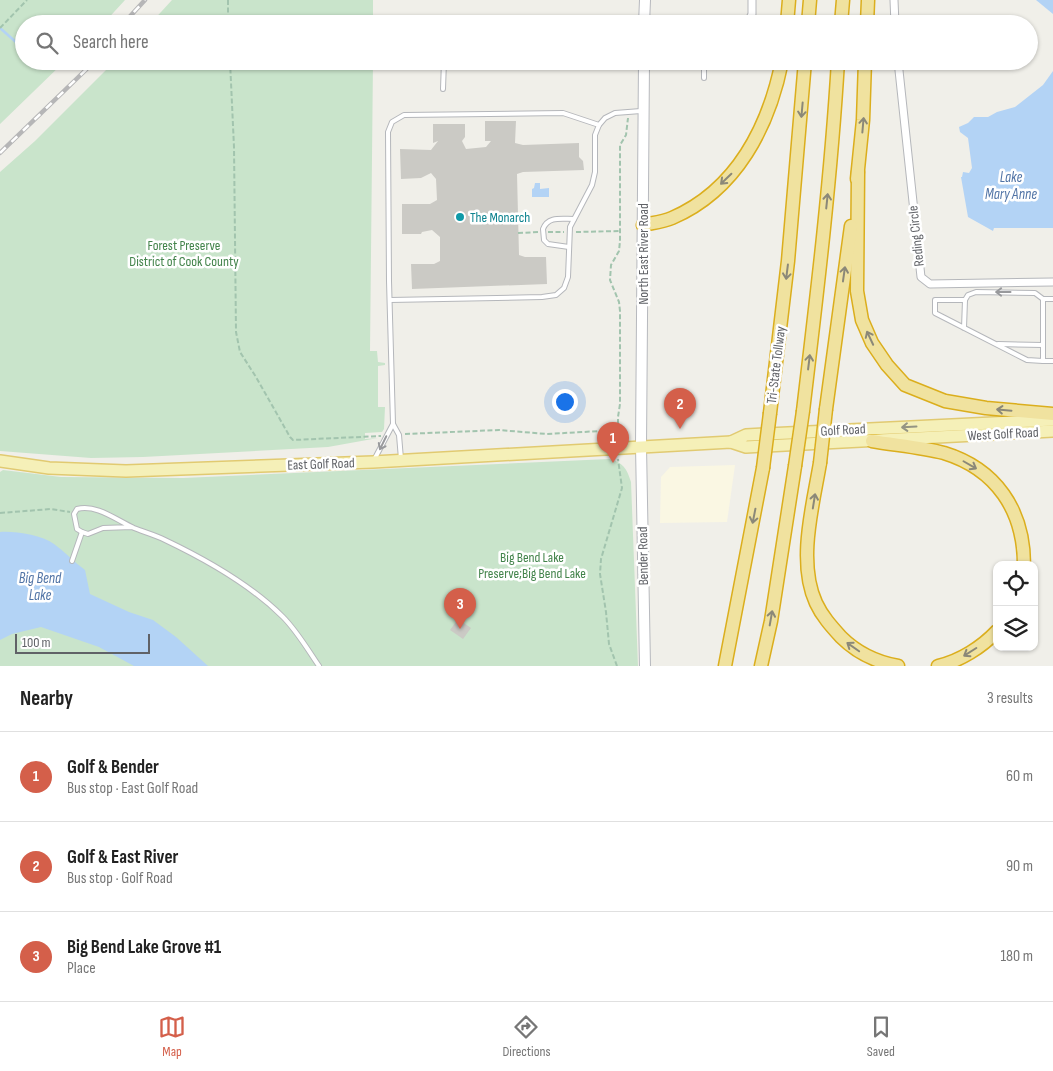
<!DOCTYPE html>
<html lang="en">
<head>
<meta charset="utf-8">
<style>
	body { margin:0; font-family:"Sofia Sans Condensed",sans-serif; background:#f2f2f2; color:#222 }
	.controls { position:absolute; right:15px; bottom:15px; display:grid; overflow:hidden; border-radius:10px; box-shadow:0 1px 4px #0004 }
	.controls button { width:45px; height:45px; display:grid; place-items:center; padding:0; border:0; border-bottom:1px solid #e0e0e0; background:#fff; color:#222; font:25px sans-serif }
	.scale { position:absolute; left:15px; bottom:12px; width:135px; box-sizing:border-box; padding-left:5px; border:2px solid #606267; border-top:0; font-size:14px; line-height:18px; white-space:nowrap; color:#606267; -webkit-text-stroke:4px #fff; paint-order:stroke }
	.you { position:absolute; left:564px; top:401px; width:18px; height:18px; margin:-12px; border:4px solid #fff; border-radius:50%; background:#1a73e8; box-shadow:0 0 0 8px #1a73e833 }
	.badge { display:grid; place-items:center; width:32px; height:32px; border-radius:50%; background:#d45f4a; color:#fff; font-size:16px; font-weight:700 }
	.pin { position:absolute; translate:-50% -41px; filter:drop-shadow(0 1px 2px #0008) }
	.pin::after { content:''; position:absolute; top:26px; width:18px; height:15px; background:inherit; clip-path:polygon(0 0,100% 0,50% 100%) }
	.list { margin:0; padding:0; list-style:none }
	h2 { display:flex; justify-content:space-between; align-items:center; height:65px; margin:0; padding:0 20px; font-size:21px }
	h2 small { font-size:16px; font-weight:400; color:#767676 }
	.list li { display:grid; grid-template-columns:32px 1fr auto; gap:15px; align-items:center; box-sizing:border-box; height:90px; padding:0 20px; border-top:1px solid #e0e0e0 }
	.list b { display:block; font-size:19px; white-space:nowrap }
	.list p { margin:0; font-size:16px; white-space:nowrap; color:#767676 }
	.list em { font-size:16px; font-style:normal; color:#767676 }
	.icon { flex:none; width:28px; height:28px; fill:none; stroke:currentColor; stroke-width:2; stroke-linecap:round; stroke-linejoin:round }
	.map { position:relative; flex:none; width:1053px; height:666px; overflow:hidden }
	.search { position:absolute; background:#fff; box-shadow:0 1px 4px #0004; left:15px; right:15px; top:15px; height:55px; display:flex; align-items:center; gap:12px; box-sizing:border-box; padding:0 18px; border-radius:28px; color:#767676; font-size:19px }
	.sheet { height:335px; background:#fff }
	nav { display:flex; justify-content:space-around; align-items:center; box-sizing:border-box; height:70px; border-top:1px solid #e0e0e0; background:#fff; font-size:14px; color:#767676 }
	nav a { display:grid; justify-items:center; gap:2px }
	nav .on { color:#d45f4a }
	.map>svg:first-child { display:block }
</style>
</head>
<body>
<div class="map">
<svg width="1053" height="666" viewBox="0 0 1053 666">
	<rect width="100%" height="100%" fill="#f0efe9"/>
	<path fill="#faf7e3" d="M735,465l-8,57 -67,1 1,-46 9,-10z"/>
	<g fill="#c9e4cb">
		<path d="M0,0h125l-22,24h-79v37h41l-65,63z"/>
		<path d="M172,0h201v24h-223z"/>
		<path d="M115,61h258l-3,290h7l1,11 7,1v2l-7,1v41h7l-1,22 -2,3 -17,1v6l13,-1 -50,9 -185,10 -52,1 -91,-7v-279l35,-31z"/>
		<path d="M609,459c14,3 18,10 22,23l7,184h-638v-194l3,-2 58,7 122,1z"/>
	</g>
	<g fill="#b3d3f5">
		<path d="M1036,0h17v14z"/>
		<path d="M1053,71v157h-59l-1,3 -25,-14 -7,-40h1l1,-5 6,1 3,-5 -4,-30 -8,-6 -1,-5 9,-4 6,-6h14l9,-5 18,-5 28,-22z"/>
		<path d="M535,183h5v6l9,-1v9h-17v-8l2,-1z"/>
		<path d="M0,532c16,-1 41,3 54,12 11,8 20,18 31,26l5,24 39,18 24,8 23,17 32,29h-74l-35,-19 -58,-20 -29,7 -12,6z"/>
	</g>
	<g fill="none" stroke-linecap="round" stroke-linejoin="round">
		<path stroke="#b3d3f5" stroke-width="2.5" d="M0,28l17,15"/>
	</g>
	<g fill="#cbcac5">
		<path d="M485,121h31l-1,22 8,2 56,-2v14l4,4 1,9 -61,2 -6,2 2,81 6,2h21l1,27 -135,5 -1,-25h23l6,-3v-24l-8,-7 -10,2 -1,2h-19v-30h28l7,-4 -1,-21 -5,-6 -10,5 -20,1 -1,-30 31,1 7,-9 -5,2v-19h32v13l-3,4 4,8 20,-2 5,-6h-6z"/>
		<path d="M458,619l13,9 -8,11 -13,-9z"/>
	</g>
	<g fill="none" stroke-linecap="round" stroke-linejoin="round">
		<defs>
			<g id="lane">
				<path d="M704,78v-17"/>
				<path d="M443,89l1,-28"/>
				<path d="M569,247l-21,-3 -4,-4 -1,-11c5,-13 18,-10 31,-10"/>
				<path d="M1043,299v62h10"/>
				<path d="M390,300l152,-3 14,-2 8,-7 4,-11 2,-50 22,-42 3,-13v-37l4,-10 6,-7 10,-5 26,-2"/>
				<path d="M965,300l3,-5 8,-3 59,1 8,6h10"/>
				<path d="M964,328l1,-28h-30v13l92,47 16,1"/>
				<path d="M998,344l45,1"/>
				<path d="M401,459l-2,-24 -6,-11 -4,-143 -1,-149 4,-10 12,-7 159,-2 36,12"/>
				<path d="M374,460l19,-36"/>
				<path d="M132,527l-29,1 -15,6 -6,-2 -5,-3 -3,-15 3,-5c20,-5 39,11 57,19 10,4 21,7 31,12 42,20 85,44 118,77 14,14 25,33 36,49"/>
				<path d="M72,561l10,-29"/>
			</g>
			<g id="street">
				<path d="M894,0l1,24"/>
				<path d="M747,24l5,-10v-14"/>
				<path d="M898,61l23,216 9,7 123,-2"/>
			</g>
			<g id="secondary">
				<path d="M644,24l1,-24"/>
				<path d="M644,61l-3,385 4,220"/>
			</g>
			<g id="primary">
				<path d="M731,442l15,-7 307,-15"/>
				<path d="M0,461l49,7 77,3 247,-9 358,-20 15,5 307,-16"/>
			</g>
			<g id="highway">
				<path d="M787,24l2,-24"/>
				<path d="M808,24l2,-24"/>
				<path d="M841,24l2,-24"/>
				<path d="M867,24l1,-24"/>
				<path d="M858,172l-1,119 5,29 10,23 15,22 18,20 40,16 41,7 67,6"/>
				<path d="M857,179l6,-59 2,-59"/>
				<path d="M643,225c9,-2 20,-3 29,-7 65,-28 97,-92 110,-157"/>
				<path d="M826,409l25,-183"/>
				<path d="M803,411c14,-117 28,-233 35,-350"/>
				<path d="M770,413l18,-152 17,-200"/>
				<path d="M872,441c23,4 49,6 72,12 52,16 80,57 80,112"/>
				<path d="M820,463c-7,42 -23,99 -4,140 6,13 15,23 25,34 15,15 35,25 57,29"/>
				<path d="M725,666l38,-198"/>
				<path d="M761,666l10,-45 24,-155"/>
				<path d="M938,666c22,-5 44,-19 59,-35"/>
			</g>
		</defs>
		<use href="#lane" stroke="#b5b7bb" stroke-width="6"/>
		<use href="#street" stroke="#b5b7bb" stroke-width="9"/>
		<use href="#secondary" stroke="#b7b9be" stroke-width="12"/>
		<use href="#primary" stroke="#e1ca71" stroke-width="14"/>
		<use href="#highway" stroke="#dbae1d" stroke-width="15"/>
		<g stroke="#a2c4ae" stroke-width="2" stroke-dasharray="5 2.5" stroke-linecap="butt">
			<path d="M228,0v24"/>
			<path d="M0,28l27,-28"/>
			<path d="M230,61l4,86 2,185 4,20 16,25 34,60 3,3 88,-4"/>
			<path d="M548,232h16"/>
			<path d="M576,232l44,-1"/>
			<path d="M518,233l21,-1"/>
			<path d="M405,434l94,-4 48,4 71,-4"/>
			<path d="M618,439v-22l2,-13v-93l-1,-9 -9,-22 1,-15 8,-14 1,-10v-96l6,-10 2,-17"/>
			<path d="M0,513l51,-4 19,3"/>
			<path d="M617,666l-8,-22 -3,-32 -6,-38 1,-15 21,-71 -4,-29"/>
		</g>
		<use href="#lane" stroke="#fff" stroke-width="4"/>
		<use href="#street" stroke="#fff" stroke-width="7"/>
		<use href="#secondary" stroke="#fff" stroke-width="10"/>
		<use href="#primary" stroke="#f5f0b8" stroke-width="11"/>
		<use href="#highway" stroke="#f0e29f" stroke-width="12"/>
		<defs>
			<g id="rail">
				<path d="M123,24l22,-24"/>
				<path d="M0,153l95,-92"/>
			</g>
		</defs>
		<use href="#rail" stroke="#b6b6b7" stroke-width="4.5"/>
		<use href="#rail" stroke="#fff" stroke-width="2.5" stroke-dasharray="8" stroke-linecap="butt"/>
		<defs>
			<g id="highway-bridge">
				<path d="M820,463l6,-54"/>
				<path d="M795,466l8,-55"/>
				<path d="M763,468l7,-55"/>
			</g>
		</defs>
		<use href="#highway-bridge" stroke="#dbae1d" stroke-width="15" stroke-linecap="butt"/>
		<use href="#highway-bridge" stroke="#f0e29f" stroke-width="12"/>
	</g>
	<defs><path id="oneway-shaft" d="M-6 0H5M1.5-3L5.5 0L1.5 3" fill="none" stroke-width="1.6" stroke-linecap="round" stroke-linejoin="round" transform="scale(1.25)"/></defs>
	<g stroke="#8b8878">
		<use href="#oneway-shaft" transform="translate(802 110) rotate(95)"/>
		<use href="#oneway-shaft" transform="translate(863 125) rotate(-85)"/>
		<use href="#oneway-shaft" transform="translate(726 179) rotate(136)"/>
		<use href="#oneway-shaft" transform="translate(827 201) rotate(-84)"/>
		<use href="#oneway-shaft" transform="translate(787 272) rotate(97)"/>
		<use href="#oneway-shaft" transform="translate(844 274) rotate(-82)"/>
		<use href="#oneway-shaft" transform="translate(870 338) rotate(-115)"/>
		<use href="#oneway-shaft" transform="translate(809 362) rotate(-83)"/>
		<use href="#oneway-shaft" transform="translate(1004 410) rotate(-175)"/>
		<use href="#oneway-shaft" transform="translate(970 465) rotate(30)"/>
		<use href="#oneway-shaft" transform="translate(814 501) rotate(-81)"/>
		<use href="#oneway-shaft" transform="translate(754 516) rotate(101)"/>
		<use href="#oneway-shaft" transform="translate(771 618) rotate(-80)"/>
		<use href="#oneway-shaft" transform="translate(853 647) rotate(-145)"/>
		<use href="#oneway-shaft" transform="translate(970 652) rotate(148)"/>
	</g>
	<g stroke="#98999c">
		<use href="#oneway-shaft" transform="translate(1003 292) rotate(180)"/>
		<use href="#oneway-shaft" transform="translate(383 443) rotate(116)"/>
	</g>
	<use stroke="#949483" href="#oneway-shaft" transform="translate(909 427) rotate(177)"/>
	<circle fill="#0f9aa8" stroke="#fff" stroke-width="2" cx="460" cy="217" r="5"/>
	<g text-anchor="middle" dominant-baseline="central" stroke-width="5" stroke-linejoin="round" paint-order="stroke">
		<g font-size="14" fill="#0d838f" stroke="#fff" text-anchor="start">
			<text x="470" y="217">The Monarch</text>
		</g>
		<g font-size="14" fill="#606267" stroke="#fff">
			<text transform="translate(916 236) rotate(-96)">Reding Circle</text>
			<text transform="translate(643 254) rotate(-90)">North East River Road</text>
			<text transform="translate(776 365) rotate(-83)">Tri-State Tollway</text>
			<text transform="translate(843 430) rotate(-3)">Golf Road</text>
			<text transform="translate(1003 434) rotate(-3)">West Golf Road</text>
			<text transform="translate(321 464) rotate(-2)">East Golf Road</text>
			<text transform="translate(643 556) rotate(-91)">Bender Road</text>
		</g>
		<g font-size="14" fill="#42834a" stroke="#fff">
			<text x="184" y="245">Forest Preserve<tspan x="184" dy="16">District of Cook County</tspan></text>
			<text x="532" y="557">Big Bend Lake<tspan x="532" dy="16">Preserve;Big Bend Lake</tspan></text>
		</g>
		<g font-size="15" font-style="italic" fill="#5174a6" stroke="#fff">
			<text x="1011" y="177">Lake<tspan x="1011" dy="17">Mary Anne</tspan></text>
			<text x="40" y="578">Big Bend<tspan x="40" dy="17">Lake</tspan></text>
		</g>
	</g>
</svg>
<div class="controls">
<button><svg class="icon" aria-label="locate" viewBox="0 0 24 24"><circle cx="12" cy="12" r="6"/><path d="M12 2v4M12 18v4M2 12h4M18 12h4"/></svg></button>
<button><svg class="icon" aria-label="layers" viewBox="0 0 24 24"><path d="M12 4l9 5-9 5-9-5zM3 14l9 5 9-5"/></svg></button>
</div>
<div class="scale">100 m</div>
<div class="you"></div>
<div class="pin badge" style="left:613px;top:463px">1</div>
<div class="pin badge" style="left:680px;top:429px">2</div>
<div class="pin badge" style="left:460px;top:629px">3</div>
<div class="search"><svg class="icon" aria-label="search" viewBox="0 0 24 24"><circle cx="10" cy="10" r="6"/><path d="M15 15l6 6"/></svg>Search here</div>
</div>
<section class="sheet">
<h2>Nearby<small>3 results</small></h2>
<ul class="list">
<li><span class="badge">1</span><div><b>Golf &amp; Bender</b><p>Bus stop · East Golf Road</p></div><em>60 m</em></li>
<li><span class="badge">2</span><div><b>Golf &amp; East River</b><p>Bus stop · Golf Road</p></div><em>90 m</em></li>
<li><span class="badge">3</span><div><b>Big Bend Lake Grove #1</b><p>Place</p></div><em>180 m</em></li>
</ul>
</section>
<nav>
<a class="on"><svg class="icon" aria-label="map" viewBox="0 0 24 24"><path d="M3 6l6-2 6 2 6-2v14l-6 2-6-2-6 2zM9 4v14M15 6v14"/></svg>Map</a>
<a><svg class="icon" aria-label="directions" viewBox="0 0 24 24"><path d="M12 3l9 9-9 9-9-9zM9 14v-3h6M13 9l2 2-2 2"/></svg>Directions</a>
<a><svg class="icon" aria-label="saved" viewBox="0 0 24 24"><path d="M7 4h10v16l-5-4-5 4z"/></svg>Saved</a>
</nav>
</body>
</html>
